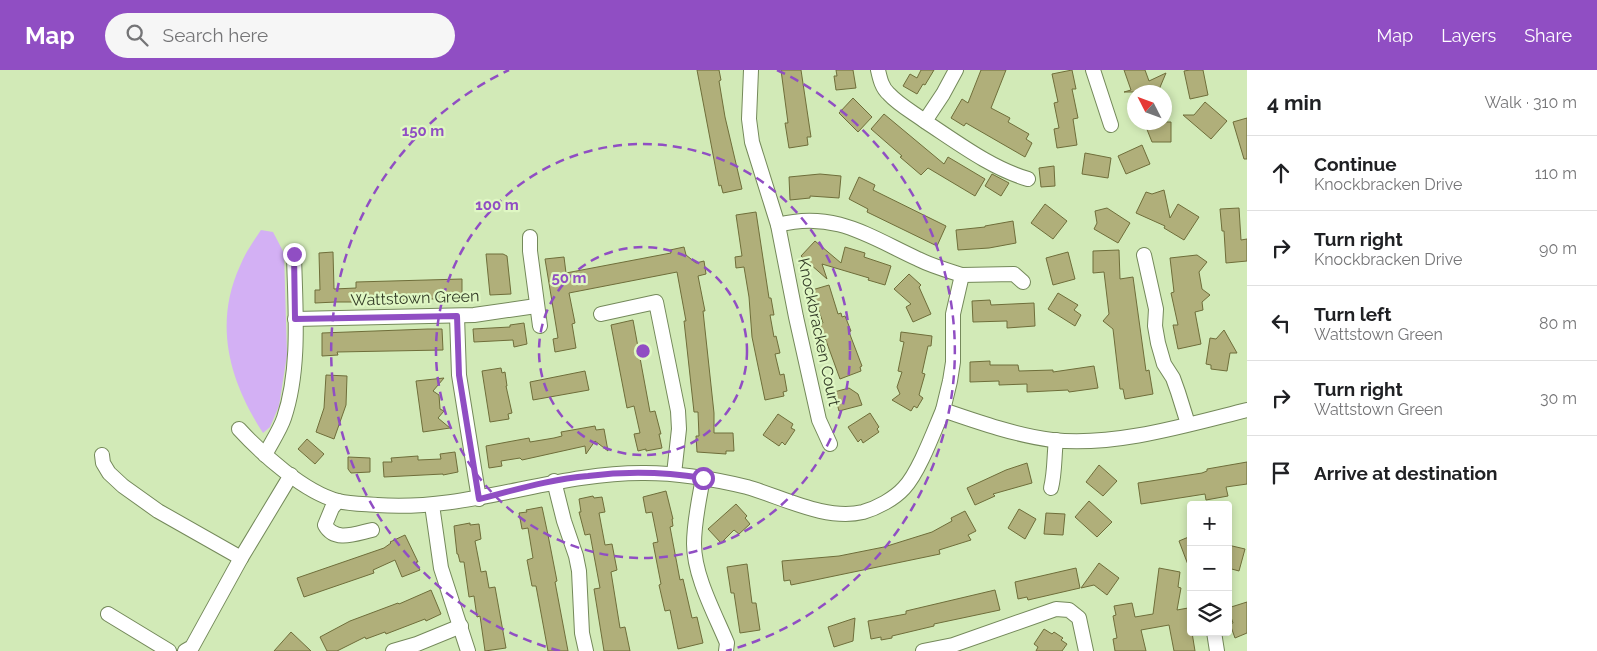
<!DOCTYPE html>
<html lang="en">
<head>
<meta charset="utf-8">
<style>
	body { margin:0; font-family:Raleway,sans-serif; background:#f6f6f6; color:#202124 }
	.controls { position:absolute; right:15px; bottom:15px; display:grid; overflow:hidden; border-radius:5px; box-shadow:0 2px 8px #0003 }
	.controls button { width:45px; height:45px; display:grid; place-items:center; padding:0; border:0; border-bottom:1px solid #e0e0e0; background:#fff; color:#202124; font:25px sans-serif }
	.compass { position:absolute; left:1127px; top:15px; width:45px; height:45px; border-radius:50%; background:#fff; box-shadow:0 2px 8px #0003; rotate:312deg }
	.stop { position:absolute; width:15px; height:15px; margin:-11px; border:4px solid #904ec3; border-radius:50%; background:#fff }
	.stop.end { background:#904ec3; border-color:#fff; box-shadow:0 1px 5px #0008 }
	.list { margin:0; padding:0; list-style:none }
	h2 { display:flex; justify-content:space-between; align-items:center; height:65px; margin:0; padding:0 20px; font-size:21px }
	h2 small { font-size:16px; font-weight:400; color:#757577 }
	.list li { display:grid; grid-template-columns:32px 1fr auto; gap:15px; align-items:center; box-sizing:border-box; height:75px; padding:0 20px; border-top:1px solid #e0e0e0 }
	.list b { display:block; font-size:19px; white-space:nowrap }
	.list p { margin:0; font-size:16px; white-space:nowrap; color:#757577 }
	.list em { font-size:16px; font-style:normal; color:#757577 }
	.icon { flex:none; width:28px; height:28px; fill:none; stroke:currentColor; stroke-width:2; stroke-linecap:round; stroke-linejoin:round }
	.map { position:relative; flex:none; width:1247px; height:581px; overflow:hidden }
	header { display:flex; align-items:center; gap:30px; box-sizing:border-box; height:70px; padding:0 25px; background:#904ec3; color:#fff }
	header strong { font-size:24px }
	nav { display:flex; gap:28px; margin-inline-start:auto; font-size:18px }
	.search { width:350px; height:45px; background:#f6f6f6; display:flex; align-items:center; gap:12px; box-sizing:border-box; padding:0 18px; border-radius:28px; color:#757577; font-size:19px }
	main { display:flex }
	aside { flex:1; background:#fff }
	.map>svg:first-child { display:block }
</style>
</head>
<body>
<header>
<strong>Map</strong>
<div class="search"><svg class="icon" aria-label="search" viewBox="0 0 24 24"><circle cx="10" cy="10" r="6"/><path d="M15 15l6 6"/></svg>Search here</div>
<nav><a>Map</a><a>Layers</a><a>Share</a></nav>
</header>
<main>
<div class="map">
<svg width="1247" height="581" viewBox="0 0 1247 581">
	<rect width="100%" height="100%" fill="#d2eab7"/>
	<path fill="#d3b0f4" d="M261,160l12,2 11,21 3,102 -8,51 -9,21 -7,6c-33,-51 -50,-108 -23,-167 5,-13 13,-24 21,-36z"/>
	<g fill="#b0af7a" stroke="#6f6e3a">
		<path d="M697,0h22l2,10 -2,1 6,36 17,72 -19,4 -2,-8 -2,1z"/>
		<path d="M781,0h20l10,67h-4l1,8 -19,3 -4,-25h3z"/>
		<path d="M836,0h17l3,18 -20,2 -2,-14h3z"/>
		<path d="M921,0h13l-9,15 -2,-1 -6,10 -14,-8 7,-12 7,4z"/>
		<path d="M981,0h25l-15,38 19,10 -2,4 21,12 -3,5 6,4 -7,14 -59,-34 -2,3 -13,-8 11,-19 6,4z"/>
		<path d="M1072,0l4,19h-4l6,29 -5,1 4,26 -20,3 -3,-19 5,-1 -5,-25 4,-1 -6,-28z"/>
		<path d="M1124,0h21l4,11 17,-8 -8,19h-34l7,-2z"/>
		<path d="M1190,0h13l5,25 -18,4 -6,-28z"/>
		<path d="M853,28l19,19 -14,15 -19,-19z"/>
		<path d="M1205,32l22,19 -16,18 -28,-24h11z"/>
		<path d="M884,44l60,50 4,-7 37,22 -10,17 -47,-28 -7,7 -21,-18 2,-1 -31,-27z"/>
		<path d="M1247,48v41h-3l-11,-37z"/>
		<path d="M1144,52h27v20h-19z"/>
		<path d="M1142,75l8,19 -24,10 -8,-18z"/>
		<path d="M1085,83l26,5 -3,20 -26,-4z"/>
		<path d="M1054,96l1,20 -14,1 -2,-19z"/>
		<path d="M820,104l21,2 -2,22 -29,-2v2l-20,2 -1,-23z"/>
		<path d="M992,104l17,9 -8,13 -16,-10z"/>
		<path d="M859,107l16,8 -2,5 73,36 -9,20 -70,-34 1,-3 -19,-10z"/>
		<path d="M1164,120l6,28 8,-14 21,13 -15,23 -20,-12 1,-2 -29,-13 10,-21 6,2z"/>
		<path d="M1045,134l22,17 -14,18 -22,-16z"/>
		<path d="M1107,138l23,15 -12,20 -24,-14 3,-6 -2,-12z"/>
		<path d="M1239,138l2,32 6,-1v22l-21,2 -2,-32h-2l-2,-22z"/>
		<path d="M756,142l13,86h2l3,17h-4l4,22 2,-1 4,17 -5,1 5,21 4,-1 3,17 -4,1 1,4 -19,4 -13,-63 -3,-40 -5,-30 -8,1 -1,-11 7,-1 -6,-41z"/>
		<path d="M1013,151l3,22 -27,5 -31,2 -2,-20 29,-3v-1z"/>
		<path d="M815,171l26,22 4,-16 20,6 -1,4 27,9 -6,19 -17,-5 1,-2 -47,-14 5,15 -26,-23z"/>
		<path d="M684,177l2,8 10,8 8,-2 2,13 -8,2 7,35h-2l11,102v20h19l1,18h-8v3l-29,-2 -1,-16h3l-1,-24h-4l-10,-91h2l-9,-49 -108,21 6,30 -3,1 4,24 -21,4 -2,-13 5,-1 -13,-79 19,-2 2,16 105,-20 -1,-3z"/>
		<path d="M1119,180l1,29 13,-2 13,94 3,-1 4,24 -28,5 -2,-10h-3l-7,-60 -10,-8 6,-7 -5,-42 -11,1v-22z"/>
		<path d="M333,182l1,37 22,-1v-6l106,-3v19l-23,2 -1,-1h-16l-5,1 -3,3 -6,-6 -11,9 -1,-6 -24,2h-36l-21,1v-13h5l-1,-37z"/>
		<path d="M1068,182l7,27 -22,6 -7,-27z"/>
		<path d="M486,184h17l4,2 4,38 -21,1z"/>
		<path d="M1197,185l10,7 -8,10 3,17 8,6 -8,7 1,8 -8,2 6,32 -23,5 -5,-24h5l-7,-32 3,-1 -4,-34z"/>
		<path d="M909,204l12,11 -2,2 12,27 -18,8 -7,-15 5,-3 -17,-15z"/>
		<path d="M829,215l9,29 3,-1 1,4 3,-1 6,15 -2,1 13,34 -2,1 1,4 -21,8 -20,-55 3,-1 -11,-33z"/>
		<path d="M1058,223l20,12 -4,5 7,5 -6,11 -27,-17z"/>
		<path d="M990,230l1,5 43,-2 1,23 -28,2v-7l-34,1 -1,-21z"/>
		<path d="M633,250l17,92 5,-1 6,23h-2l3,14 -16,3v-2l-8,2 -4,-17 6,-1 -6,-27 -7,2 -16,-83z"/>
		<path d="M524,253l3,21 -13,3 -1,-7 -39,2 -1,-13 37,-2v-2z"/>
		<path d="M428,259h14l1,21 -106,2 1,3 -16,1v-23z"/>
		<path d="M1224,260l13,23h-7l-3,18 -16,-2v-4l-5,-1 4,-26 6,1z"/>
		<path d="M901,262l31,4 -1,10h-3l-6,27 3,1 -6,21 4,3 -6,10 -3,-2 -3,5 -19,-11 8,-6 -3,-7 5,-15 -4,-1 6,-29 -4,-1z"/>
		<path d="M990,291v4h28l1,6 34,-1v2l41,-6 4,22 -29,4 -1,-2 -41,2v-8l-28,1v-4l-29,1v-20z"/>
		<path d="M501,298l1,5 3,-1 2,14h-1l6,27 -4,1 1,5 -19,3 -8,-51z"/>
		<path d="M585,301l4,19 -56,10 -3,-18z"/>
		<path d="M326,305l21,1 -1,29 -12,34 -18,-7 8,-24z"/>
		<path d="M444,308l-11,13 6,4 1,14 4,2 -6,7 12,10 -27,4 -7,-51z"/>
		<path d="M849,318l9,6 4,11 -23,6 -5,-19z"/>
		<path d="M870,343l9,14 -2,2 2,3 -16,11 -2,-4 -3,3 -10,-15z"/>
		<path d="M778,344l15,10 -2,4 4,2 -10,15 -3,-3 -3,4 -16,-11z"/>
		<path d="M595,356l1,4 8,-1 4,22 -13,-10 -9,13 -1,-8 -63,14 -2,-2 -19,3 1,5 -13,2 -3,-22 43,-8 1,4 24,-4 8,-2 -1,-4z"/>
		<path d="M307,369l17,15 -9,10 -17,-15z"/>
		<path d="M455,382l3,20 -15,3v-1l-59,3 -1,-15h9l-1,-4 27,-2v4l23,-1 -1,-5z"/>
		<path d="M348,387l22,1v14l-19,1 -3,-4z"/>
		<path d="M1247,392v22l-21,3 2,9 -22,4 -1,-6 -64,10 -3,-21 64,-10 5,-2v-2z"/>
		<path d="M1027,393l5,20 -39,11 2,2 -20,9 -8,-17 39,-18z"/>
		<path d="M1099,395l18,16 -14,15 -17,-14z"/>
		<path d="M666,421l7,28h-1l1,7 -3,1 10,53 3,-1 9,39 5,-1 6,26 -25,6 -8,-39 -5,1 -6,-26 2,-1 -8,-41 5,-1 -6,-30 -6,1 -3,-16z"/>
		<path d="M593,426l1,2 8,-1 3,15 -6,1 6,32 7,-1 5,26 -6,2 9,56 5,-1 5,24h-26l-10,-62 6,-1 -10,-54 -5,1 -6,-23h2l-2,-13z"/>
		<path d="M1089,431l23,21 -15,15 -22,-20z"/>
		<path d="M736,434l11,12 -2,2 5,6 -11,10 -5,-4 -13,13 -13,-14z"/>
		<path d="M542,437l6,28 9,46 -2,1 13,69h-20l-12,-65h-4l-5,-26 6,-2 -5,-30 -6,1 -3,-16 8,-1 -1,-2z"/>
		<path d="M1019,439l17,10 -11,20 -17,-11z"/>
		<path d="M965,441l11,20 -8,4 3,5 -32,10 1,4 -149,31 -1,-5 -6,1 -2,-20 57,-5 45,-9 48,-15 20,-11 -1,-3z"/>
		<path d="M1046,443l19,1 -2,21 -19,-1z"/>
		<path d="M470,453v2l9,-1 2,15 -6,2 6,31 5,-1 3,17 6,-1 11,61 -21,3 -5,-35 -3,1 -3,-21 -5,1 -5,-35h-4l-2,-8h-1l-3,-28z"/>
		<path d="M405,465l13,27h-2l4,8 -18,7 -7,-17 -22,10 1,3 -70,24 -7,-19 87,-30 7,-5 -1,-1z"/>
		<path d="M1191,466v34h-1l-11,-29z"/>
		<path d="M1228,475l17,4 -6,22 -11,-3z"/>
		<path d="M1099,493l20,15 -12,17 -13,-10 -13,3z"/>
		<path d="M747,494l5,39h4l4,27 -20,3 -6,-40h-3l-4,-26z"/>
		<path d="M1076,498l4,20 -52,12 -1,-3 -9,2 -3,-17z"/>
		<path d="M1159,498l21,4 -2,15 3,1 -4,22 11,-2 7,43h-21l-5,-26 -28,5 5,21h-31l-2,-12 4,-1 -4,-22 3,-1 -2,-9 18,-3 3,14 18,-3z"/>
		<path d="M431,520l10,24 -15,7 -1,-2 -39,15 -1,-2 -19,7 -1,-2 -28,14h-10l-7,-14 30,-16 48,-18 1,1z"/>
		<path d="M995,520l5,20 -66,14v2l-42,10v2l-11,2v-3l-10,2 -3,-18 38,-7v-3z"/>
		<path d="M1247,532v31l-12,5 -5,-14 3,-1 -5,-15z"/>
		<path d="M855,548l-2,23 -19,6 -6,-20z"/>
		<path d="M1044,559l8,5 2,-2 9,6 -2,2 6,4 -5,7h-26l2,-4 -4,-3z"/>
		<path d="M291,562l20,19h-37z"/>
	</g>
	<g fill="none" stroke-linecap="round" stroke-linejoin="round">
		<defs>
			<g id="minor">
				<path d="M751,0l-2,49 3,23 26,83 18,92 23,103 11,24"/>
				<path d="M878,0c2,9 4,18 11,24 10,11 25,19 37,28 32,21 65,46 102,57"/>
				<path d="M1093,0l18,55"/>
				<path d="M925,51l18,-27 13,-24"/>
				<path d="M778,155c56,-15 92,12 140,34 14,7 28,11 44,16l-9,39v48l-3,19 -7,29"/>
				<path d="M530,167v14l10,75"/>
				<path d="M1144,185l12,54 -1,17 3,17 6,21 9,14 5,14 10,32"/>
				<path d="M962,205l52,-1 9,8"/>
				<path d="M601,244l55,-12 22,109 1,18 -5,45"/>
				<path d="M457,246l2,59 20,124"/>
				<path d="M295,249l179,-4 62,-9"/>
				<path d="M239,359c23,25 65,63 99,72 12,3 27,3 39,4 92,7 177,-33 268,-32 34,0 69,6 102,14 35,10 79,34 116,25 14,-4 31,-13 41,-24 15,-16 30,-57 39,-78 35,12 72,25 109,30 62,7 135,-15 195,-30"/>
				<path d="M102,385l1,8 6,10 14,13 35,25 83,47"/>
				<path d="M265,385c6,-12 15,-25 19,-37 17,-50 11,-113 10,-164"/>
				<path d="M703,408c-4,22 -9,44 -9,66 0,32 21,70 33,99l-1,8"/>
				<path d="M554,411l10,40 12,35 3,15 3,62 4,18"/>
				<path d="M1051,418c4,-16 3,-32 5,-48"/>
				<path d="M338,431l-6,7 -7,17c10,18 32,8 47,5"/>
				<path d="M432,435l9,63 27,83"/>
				<path d="M108,544l61,37"/>
				<path d="M1214,562l3,19"/>
				<path d="M185,581l7,-4 49,-89 50,-83"/>
				<path d="M393,581l24,-7 44,-18"/>
				<path d="M923,581l30,-6 103,-36 13,1 10,8 7,33"/>
			</g>
		</defs>
		<use href="#minor" stroke="#74895a" stroke-width="16"/>
		<use href="#minor" stroke="#fff" stroke-width="14"/>
	</g>
	<g fill="none" stroke-linecap="round" stroke-linejoin="round">
		<path stroke="#904ec3" stroke-width="6" d="M294,184l1,65 162,-3 2,59 20,124c36,-9 72,-20 109,-23 39,-5 77,-4 115,2"/>
	</g>
	<g fill="none" stroke="#904ec3" stroke-width="2.5" stroke-dasharray="9 6">
		<circle cx="643" cy="281" r="104"/>
		<circle cx="643" cy="281" r="207"/>
		<path d="M560 581A311 311 0 0 1 509 0M777 0A311 311 0 0 1 726 581"/>
	</g>
	<g text-anchor="middle" dominant-baseline="central" stroke-width="4.5" stroke-linejoin="round" paint-order="stroke">
		<g font-size="16" fill="#333c27" stroke="#dff7c3">
			<text transform="translate(415 228) rotate(-2)">Wattstown Green</text>
			<text transform="translate(819 262) rotate(78)">Knockbracken Court</text>
		</g>
	</g>
	<circle cx="643" cy="281" r="8" fill="#904ec3" stroke="#dff7c3" stroke-width="2.5"/>
	<g font-size="15" text-anchor="middle" font-weight="bold" fill="#904ec3" stroke="#dff7c3" stroke-width="4.5" stroke-linejoin="round" paint-order="stroke">
		<text x="423" y="66">150 m</text>
		<text x="497" y="140">100 m</text>
		<text x="569" y="213">50 m</text>
	</g>
</svg>
<div class="controls">
<button>+</button>
<button>−</button>
<button><svg class="icon" aria-label="layers" viewBox="0 0 24 24"><path d="M12 4l9 5-9 5-9-5zM3 14l9 5 9-5"/></svg></button>
</div>
<svg class="compass" viewBox="-18 -18 36 36"><path d="M0-13l5 13h-10z" fill="#e53935"/><path d="M0 13l5-13h-10z" fill="#757577"/></svg>
<div class="stop" style="left:703px;top:408px"></div>
<div class="stop end" style="left:294px;top:184px"></div>
</div>
<aside>
<h2>4 min<small>Walk · 310 m</small></h2>
<ul class="list">
<li><svg class="icon" aria-label="ahead" viewBox="0 0 24 24"><path d="M12 20V5M6 11l6-6 6 6"/></svg><div><b>Continue</b><p>Knockbracken Drive</p></div><em>110 m</em></li>
<li><svg class="icon" aria-label="right" viewBox="0 0 24 24"><path d="M7 20v-9h11M14 6l5 5-5 5"/></svg><div><b>Turn right</b><p>Knockbracken Drive</p></div><em>90 m</em></li>
<li><svg class="icon" aria-label="left" viewBox="0 0 24 24"><path d="M17 20v-9H6M10 6l-5 5 5 5"/></svg><div><b>Turn left</b><p>Wattstown Green</p></div><em>80 m</em></li>
<li><svg class="icon" aria-label="right" viewBox="0 0 24 24"><path d="M7 20v-9h11M14 6l5 5-5 5"/></svg><div><b>Turn right</b><p>Wattstown Green</p></div><em>30 m</em></li>
<li><svg class="icon" aria-label="arrive" viewBox="0 0 24 24"><path d="M6 21V4h12l-3 4 3 4H6"/></svg><div><b>Arrive at destination</b></div></li>
</ul>
</aside>
</main>
</body>
</html>
